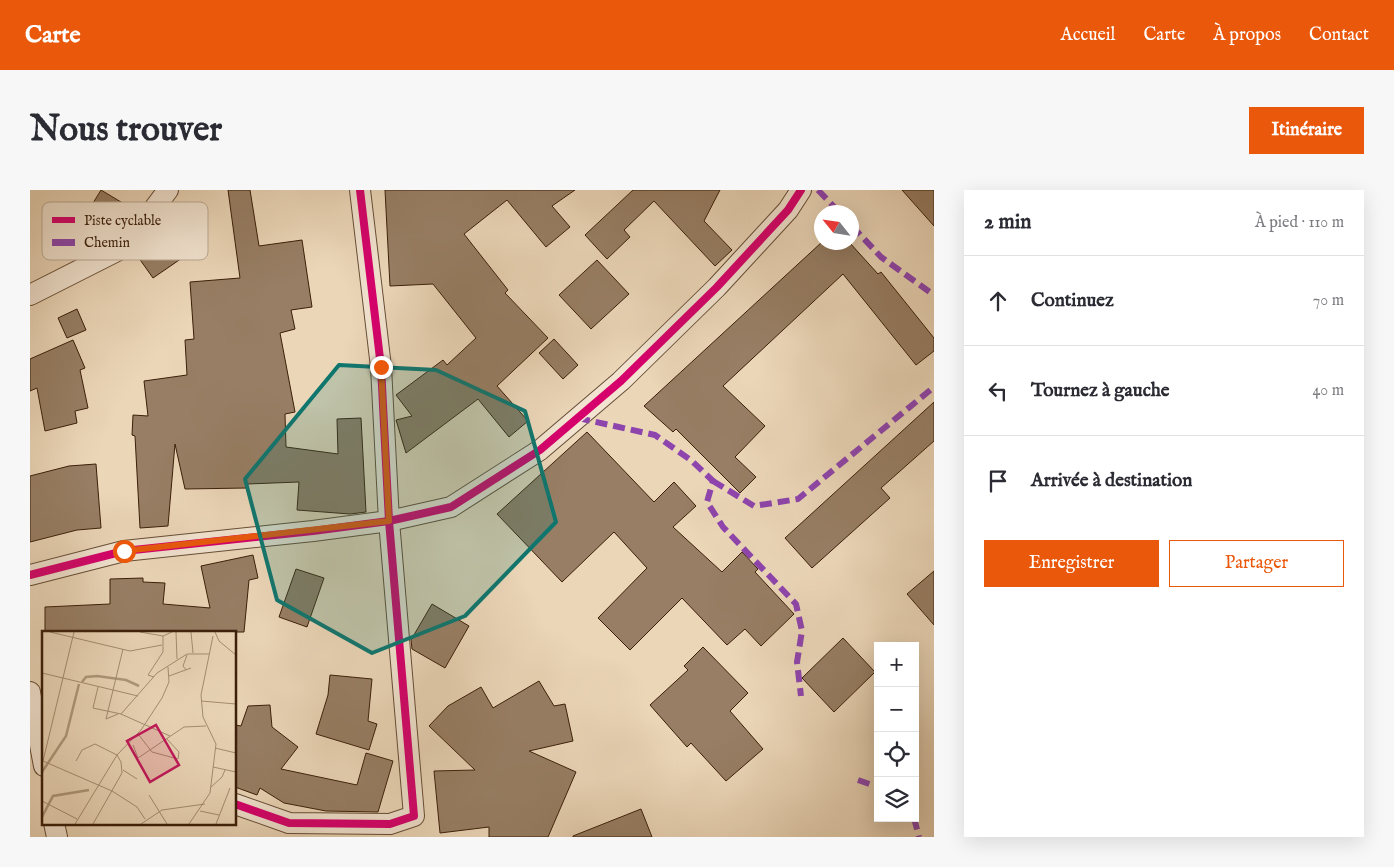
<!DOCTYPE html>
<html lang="fr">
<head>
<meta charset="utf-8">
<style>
	body { margin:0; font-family:"IM FELL English",serif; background:#f7f7f7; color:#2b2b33 }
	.controls { position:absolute; right:15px; bottom:15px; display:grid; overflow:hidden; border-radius:0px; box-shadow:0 5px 20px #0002 }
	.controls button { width:45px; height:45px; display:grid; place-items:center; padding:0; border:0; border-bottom:1px solid #e1e1e2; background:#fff; color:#2b2b33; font:25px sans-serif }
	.compass { position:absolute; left:784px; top:15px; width:45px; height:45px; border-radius:50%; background:#fff; box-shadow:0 5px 20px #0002; rotate:300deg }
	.stop { position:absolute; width:15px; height:15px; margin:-11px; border:4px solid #ea580c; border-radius:50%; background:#fff }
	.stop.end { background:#ea580c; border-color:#fff; box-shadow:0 1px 5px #0008 }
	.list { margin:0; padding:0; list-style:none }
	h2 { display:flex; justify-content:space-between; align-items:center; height:65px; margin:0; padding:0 20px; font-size:21px }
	h2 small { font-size:16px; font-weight:400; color:#7c7c81 }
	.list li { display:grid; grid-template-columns:32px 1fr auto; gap:15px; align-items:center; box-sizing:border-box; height:90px; padding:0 20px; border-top:1px solid #e1e1e2 }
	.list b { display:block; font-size:19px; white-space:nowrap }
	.list em { font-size:16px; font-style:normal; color:#7c7c81 }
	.actions { display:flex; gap:10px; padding:15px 20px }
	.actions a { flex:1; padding:11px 0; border:1px solid #ea580c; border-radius:0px; text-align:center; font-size:18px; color:#ea580c }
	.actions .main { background:#ea580c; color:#fff }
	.icon { flex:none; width:28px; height:28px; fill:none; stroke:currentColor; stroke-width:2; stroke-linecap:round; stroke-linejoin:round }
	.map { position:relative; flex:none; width:904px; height:647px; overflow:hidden; border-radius:0px }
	header { display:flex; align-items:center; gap:30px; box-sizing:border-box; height:70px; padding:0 25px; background:#ea580c; color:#fff }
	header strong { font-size:24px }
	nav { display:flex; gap:28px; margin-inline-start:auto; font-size:18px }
	.intro { display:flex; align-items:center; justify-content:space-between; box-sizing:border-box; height:120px; padding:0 30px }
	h1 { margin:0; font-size:35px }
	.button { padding:12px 22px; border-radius:0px; background:#ea580c; color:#fff; font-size:18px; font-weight:700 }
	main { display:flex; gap:30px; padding:0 30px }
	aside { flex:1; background:#fff; border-radius:0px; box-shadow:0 5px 20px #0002 }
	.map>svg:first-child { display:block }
</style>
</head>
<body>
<header>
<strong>Carte</strong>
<nav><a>Accueil</a><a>Carte</a><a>À propos</a><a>Contact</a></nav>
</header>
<div class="intro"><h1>Nous trouver</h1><a class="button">Itinéraire</a></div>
<main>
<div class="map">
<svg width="904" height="647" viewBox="0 0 904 647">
	<rect width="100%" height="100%" fill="#ebd6b8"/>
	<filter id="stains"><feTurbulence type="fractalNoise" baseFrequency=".004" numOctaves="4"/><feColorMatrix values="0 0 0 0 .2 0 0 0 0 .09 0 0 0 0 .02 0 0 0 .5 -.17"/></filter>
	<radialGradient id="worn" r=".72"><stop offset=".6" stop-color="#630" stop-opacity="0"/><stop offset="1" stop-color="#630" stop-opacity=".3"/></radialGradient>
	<g fill="#977e64" stroke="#3b1f09">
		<path d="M71,0l30,18 -19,32 -30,-19z"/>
		<path d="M198,0h22l9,56 43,-6 10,67 -21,3 4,19 -15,4 15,79 -10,2 1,33 52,7 -1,-35 24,-1 5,94 -16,2 -53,-4 2,-28 -52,2v4l-62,1 -10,-45 -7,82 -28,2 -5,-92 -3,-1 1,-20 15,1 -4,-35 43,-6 -2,-35 9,-1 -4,-57 50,-4z"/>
		<path d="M355,0h190l-23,16 18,21 -24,20 -39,-47 -43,34 44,56 -3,3 43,45 -51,48 31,35 -19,16 -31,-38 -72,54 -10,-33 16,-4 -16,-21 47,-35 4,5 29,-27 -43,-54 -43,2z"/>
		<path d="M603,0h87l-16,31 28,29 -17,16 -61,-65 -30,29 6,7 -23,22 -22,-24z"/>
		<path d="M872,0h32v36z"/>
		<path d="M138,42l17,24 -32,22 -17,-24z"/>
		<path d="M792,52h27l29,32 3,-2 53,66v13l-18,14 -73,-91 -120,112 42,40 -30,31 21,20 -16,16 -64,-64 -3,3 -29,-26z"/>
		<path d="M567,70l32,34 -38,35 -32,-34z"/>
		<path d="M47,119l9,21 -19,8 -9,-20z"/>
		<path d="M524,149l24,26 -15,14 -24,-26z"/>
		<path d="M43,150l12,28 -5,2 8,38 -13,3 2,12 -32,8 -8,-43 -7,3v-32z"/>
		<path d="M904,212v39l-53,47 9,10 -78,70 -27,-30z"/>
		<path d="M557,242l67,70 20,-20 22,24 -23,21 49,45 20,-20 16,17 -3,3 39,42 -33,32 -16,-17 -18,16 -45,-47 -52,52 -32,-32 49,-50 -33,-36 -52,50 -65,-68z"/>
		<path d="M66,274l5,64 -24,2 -47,12v-66l39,-10z"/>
		<path d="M223,365l5,23 -9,2 -5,52h-199v-25l65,-3v-25l33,-1v4l22,1 -2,21 47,4 -9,-42z"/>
		<path d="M266,379l28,9 -17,49 -28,-10z"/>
		<path d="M904,381v54l-27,-31z"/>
		<path d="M402,414l37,22 -24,42 -33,-19 -1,-9z"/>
		<path d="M813,448l32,34 -41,40 -32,-34z"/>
		<path d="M673,457l45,46 -18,18 33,38 -37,32 -35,-38 -4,4 -37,-42 38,-35 -4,-4z"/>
		<path d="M300,485l42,4 -4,42 9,3 -8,26 -53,-16 12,-39z"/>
		<path d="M509,491l15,25 11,-2 8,37 -44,10 47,21 -28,65h-59v-10l-49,6 -6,-62 41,-1 -46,-44 19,-20 33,-19 12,21z"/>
		<path d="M240,515l2,22 26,20 -17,22 76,16 9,-32 27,8 -15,51 -52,-1 -42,-8 -24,-15 -3,7 -22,-8v-62l6,1 7,-20z"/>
		<path d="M611,619l11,28h-79v-1z"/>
	</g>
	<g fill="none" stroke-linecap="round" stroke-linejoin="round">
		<defs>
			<g id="street">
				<path d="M0,105l95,-48 43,-57"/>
				<path d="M0,385l94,-24 189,-20 76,-10 62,-14 89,-57 81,-69 96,-94 71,-77 13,-20"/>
				<path d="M0,502l14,74"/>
				<path d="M205,614l54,19 101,1 24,-8 -25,-295 -8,-154 -21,-177"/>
				<path d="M24,633l3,14"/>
			</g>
		</defs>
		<use href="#street" stroke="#674d35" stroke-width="22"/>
		<use href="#street" stroke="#f2e4d1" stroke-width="20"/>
		<g stroke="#8e44ad" stroke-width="6" stroke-dasharray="12 6" stroke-linecap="butt">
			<path d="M788,0l21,22"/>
			<path d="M822,36l29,31 53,38"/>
			<path d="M548,228l77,17 37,26 21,20 -6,21 16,25 73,77 6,27 -5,31 4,34"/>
			<path d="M683,291l41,25 44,-7 136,-112"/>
			<path d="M11,564h3"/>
			<path d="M828,590l20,7"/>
			<path d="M884,628l5,19"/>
		</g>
		<defs>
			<g id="cycleway">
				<path d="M0,385l94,-24 189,-20 76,-10 62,-14 89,-57 81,-69 96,-94 71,-77 13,-20"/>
				<path d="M205,614l54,19 101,1 24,-8 -25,-295 -8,-154 -21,-177"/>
			</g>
		</defs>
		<use href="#cycleway" stroke="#f2e4d1" stroke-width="11"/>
		<use href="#cycleway" stroke="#d6006c" stroke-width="8"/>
	</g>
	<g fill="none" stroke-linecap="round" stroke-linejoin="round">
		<path stroke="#ea580c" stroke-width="6" d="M94,361l265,-30 -8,-154"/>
	</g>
	<path fill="#0f766e" fill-opacity="0.2" stroke="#0f766e" stroke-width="4" stroke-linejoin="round" d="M309,175l97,5 89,41 31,111 -91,94 -93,37 -95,-53 -32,-121z"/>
	<g transform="translate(12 441)">
		<rect width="194" height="194" fill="#ebd6b8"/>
		<path fill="none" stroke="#af987c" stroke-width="2.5" d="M40,51l4,-5 11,-1 29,4 13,6M0,141l24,-36 13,-52M0,186l11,-21 36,-6"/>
		<path fill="none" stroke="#a58d72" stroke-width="1" d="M8,1l80,19 32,-6M98,1l23,4M134,1l1,27M149,1l2,21M173,1l4,9 17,14M144,39l-3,-4 4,-11M0,42l96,23M127,45l22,-8M112,46l-6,-2 15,-23v-16l9,-4M56,56l-5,21 28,6 49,22M159,70l35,3M76,83l-12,5 17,-70M79,83l36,-41 30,-19h22M96,103l14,18 26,7 1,-7 -13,-14M91,114l5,13 46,-31 22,-1M173,117l21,5M1,130l31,-129M1,130l69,30 25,16 8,12M34,130l6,-11 13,-6 22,11 4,7 1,11 -29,51M171,136l23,5M81,139l14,9M169,156l11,-10 3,-7M107,164l18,29M0,170l35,18M158,180l19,4M33,193l42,-69 24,-25 21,-32 7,-16 -1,-15M99,193l21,-14 43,-6M147,193l21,-31 6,-49 -13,-27 -2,-22 12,-59M174,193l14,-36"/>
		<path fill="#c2185b" fill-opacity="0.15" stroke="#c2185b" stroke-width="2.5" d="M114,94l23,40 -29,17 -23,-41z"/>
		<rect width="194" height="194" fill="none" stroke="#3b1f09" stroke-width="2.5"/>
	</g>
	<rect x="12" y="12" width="166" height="58" rx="8" fill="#f2e4d1" stroke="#bba995" stroke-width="1"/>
	<rect x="22" y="27" width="23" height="6" fill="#d6006c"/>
	<rect x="22" y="49" width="23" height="7" fill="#8e44ad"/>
	<g font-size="14" fill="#3b1f09">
		<text x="54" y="35">Piste cyclable</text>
		<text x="54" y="57">Chemin</text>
	</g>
	<rect width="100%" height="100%" filter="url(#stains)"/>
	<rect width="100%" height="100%" fill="url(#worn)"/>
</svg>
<div class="controls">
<button>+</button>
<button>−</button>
<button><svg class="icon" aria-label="locate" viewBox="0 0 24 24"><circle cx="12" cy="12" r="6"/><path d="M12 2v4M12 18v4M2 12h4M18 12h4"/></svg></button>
<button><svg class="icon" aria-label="layers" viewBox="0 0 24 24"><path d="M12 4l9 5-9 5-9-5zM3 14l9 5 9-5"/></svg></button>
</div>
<svg class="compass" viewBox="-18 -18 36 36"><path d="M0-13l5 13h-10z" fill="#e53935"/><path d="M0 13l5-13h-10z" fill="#7c7c81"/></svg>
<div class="stop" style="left:94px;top:361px"></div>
<div class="stop end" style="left:351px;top:177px"></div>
</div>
<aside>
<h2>2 min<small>À pied · 110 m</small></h2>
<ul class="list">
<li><svg class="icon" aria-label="ahead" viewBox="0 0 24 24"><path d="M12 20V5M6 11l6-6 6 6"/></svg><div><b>Continuez</b></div><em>70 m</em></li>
<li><svg class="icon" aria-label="left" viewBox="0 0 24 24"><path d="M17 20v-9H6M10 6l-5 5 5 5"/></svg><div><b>Tournez à gauche</b></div><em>40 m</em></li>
<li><svg class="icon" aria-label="arrive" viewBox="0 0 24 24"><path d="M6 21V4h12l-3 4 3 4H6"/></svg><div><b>Arrivée à destination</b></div></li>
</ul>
<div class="actions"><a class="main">Enregistrer</a><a>Partager</a></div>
</aside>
</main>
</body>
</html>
